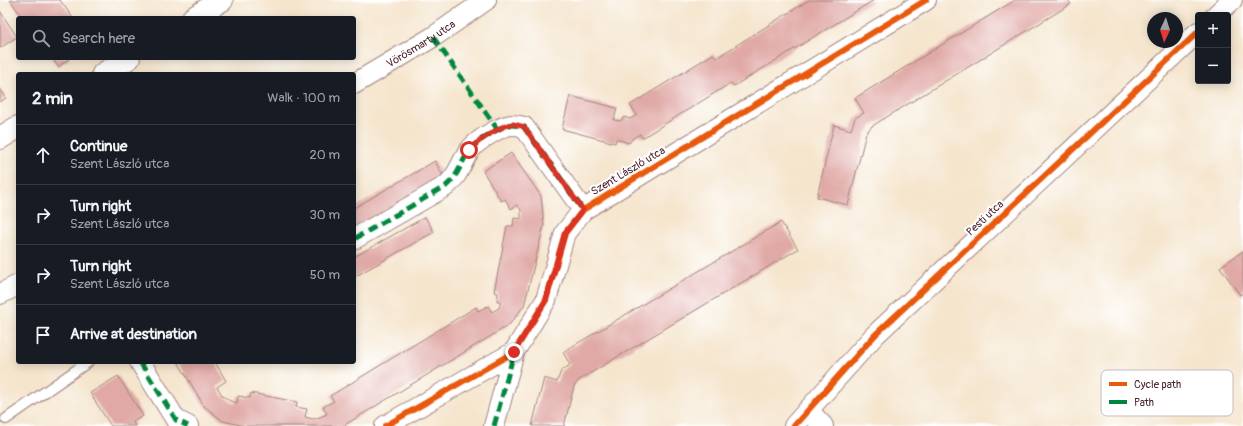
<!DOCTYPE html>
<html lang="en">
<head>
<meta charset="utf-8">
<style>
	body { margin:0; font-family:Pangolin,sans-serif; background:#242831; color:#f1f3f6 }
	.controls { position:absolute; right:12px; top:12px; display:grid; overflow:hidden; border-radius:4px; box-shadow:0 2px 10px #0003 }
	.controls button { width:36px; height:36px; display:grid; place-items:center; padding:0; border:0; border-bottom:1px solid #363941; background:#171b24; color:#f1f3f6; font:20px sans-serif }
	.compass { position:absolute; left:1147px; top:12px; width:36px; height:36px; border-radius:50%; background:#171b24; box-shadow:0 2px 10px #0003; rotate:184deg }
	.stop { position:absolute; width:12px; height:12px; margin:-9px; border:3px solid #d93025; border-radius:50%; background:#fff }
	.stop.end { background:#d93025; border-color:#fff; box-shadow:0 1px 4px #0008 }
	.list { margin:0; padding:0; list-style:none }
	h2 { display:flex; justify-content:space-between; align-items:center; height:52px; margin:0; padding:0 16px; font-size:17px }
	h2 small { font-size:13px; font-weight:400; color:#9ea1a6 }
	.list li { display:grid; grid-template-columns:26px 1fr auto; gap:12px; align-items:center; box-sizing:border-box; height:60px; padding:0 16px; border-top:1px solid #363941 }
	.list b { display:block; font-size:15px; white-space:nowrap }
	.list p { margin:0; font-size:13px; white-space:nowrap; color:#9ea1a6 }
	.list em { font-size:13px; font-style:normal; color:#9ea1a6 }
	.icon { flex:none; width:22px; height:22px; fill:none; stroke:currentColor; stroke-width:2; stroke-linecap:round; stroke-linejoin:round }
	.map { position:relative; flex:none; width:1243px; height:426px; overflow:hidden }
	.search { position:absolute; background:#171b24; box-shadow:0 2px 10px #0003; left:16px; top:16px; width:340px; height:44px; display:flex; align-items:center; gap:10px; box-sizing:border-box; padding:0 14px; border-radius:4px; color:#9ea1a6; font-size:15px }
	.panel { position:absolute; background:#171b24; box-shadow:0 2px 10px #0003; left:16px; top:72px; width:340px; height:292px; border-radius:4px }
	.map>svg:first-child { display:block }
</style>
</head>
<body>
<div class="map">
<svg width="1243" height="426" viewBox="0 0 1243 426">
	<rect width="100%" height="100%" fill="#fff"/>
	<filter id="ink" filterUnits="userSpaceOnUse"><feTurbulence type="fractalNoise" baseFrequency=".025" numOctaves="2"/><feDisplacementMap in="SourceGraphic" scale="8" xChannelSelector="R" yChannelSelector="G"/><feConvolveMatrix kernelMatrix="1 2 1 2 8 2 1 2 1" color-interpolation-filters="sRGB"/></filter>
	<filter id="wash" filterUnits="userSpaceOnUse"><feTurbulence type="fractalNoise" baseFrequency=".012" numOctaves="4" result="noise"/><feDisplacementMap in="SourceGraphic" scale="16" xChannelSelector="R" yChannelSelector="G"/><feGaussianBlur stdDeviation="0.9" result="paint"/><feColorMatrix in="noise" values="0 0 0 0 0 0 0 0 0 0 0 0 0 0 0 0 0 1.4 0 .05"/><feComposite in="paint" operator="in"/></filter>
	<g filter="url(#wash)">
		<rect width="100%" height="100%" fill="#f5e5cd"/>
		<g id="blocks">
			<g fill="#e0a9a6">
				<path d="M10,0h50l13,18h-50z"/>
				<path d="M809,0h65l-140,86 -3,-3 -89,55 -2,-4 -7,4 -4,5 -13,-4 -1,4 -53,-14 8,-33 47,12 -3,12 6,1 4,-4 6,2 7,-4 -7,-10 83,-51 3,4z"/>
				<path d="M1015,0h53l3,4 -199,122 -6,7 -18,72 -31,-8 17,-72 17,5 4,-12 9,-5 -9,-15z"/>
				<path d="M0,11l17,26 -17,11z"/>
				<path d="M52,58h18l-12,9z"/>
				<path d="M0,88l6,10 -6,4z"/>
				<path d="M511,153l30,43 3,29 -20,81 -15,19 -166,101h-98l-22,-5 -19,-15 -26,-44h37l11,19 -9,6 5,8 8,6 7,2 1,-7 12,2 1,-5 46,9 -1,5 11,2 -2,8 8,2 7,-2 7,-3 -4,-7 11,-6 -4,-5 146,-89 2,4 10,-5 4,6 7,-4 2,-7h-4l1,-8 -4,-1 13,-66h6l1,-8 7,1v-9l-4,-5 -6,4 -6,-10 -4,2 -18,-30z"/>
				<path d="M435,161l8,15 -89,52v-20z"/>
				<path d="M425,217l9,15 -80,45v-20z"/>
				<path d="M781,222l17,27 -219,131 -5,6 -10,40h-32l12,-48 13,4 4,-11 9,-6 -7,-13z"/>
				<path d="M1243,251v42l-3,2 -20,-28z"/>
				<path d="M118,376l25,40 -10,6 2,4h-24l-21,-33z"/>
			</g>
		</g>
	</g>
	<g filter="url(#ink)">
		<use href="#blocks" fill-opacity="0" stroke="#a0827c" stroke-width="1"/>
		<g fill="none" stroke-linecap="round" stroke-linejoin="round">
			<defs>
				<path id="service" d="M6,419l82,-57"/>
				<g id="minor">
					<path d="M1216,15l16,-15"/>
					<path id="s1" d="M354,84l79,-47 53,-37"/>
					<path d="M354,239l92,-53c14,-12 14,-23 24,-36 6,-9 32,-25 42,-25 4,0 9,1 12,2l59,83"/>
					<path d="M0,294l18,-9"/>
					<path d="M140,362l36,58 12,6"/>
					<path d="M808,410l15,16"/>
					<path d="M385,426l129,-74 32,-52 19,-67 18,-23 343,-210"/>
					<path d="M494,426l20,-74"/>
					<path d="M794,426l81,-91 323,-303"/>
				</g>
				<g id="tertiary">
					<path d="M193,18l29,-18"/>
					<path d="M103,74l26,-16"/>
					<path d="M0,138l18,-11"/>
				</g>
			</defs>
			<use href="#service" stroke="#a0827c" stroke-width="12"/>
			<use href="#minor" stroke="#a0827c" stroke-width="22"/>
			<use href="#tertiary" stroke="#a0827c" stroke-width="24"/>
			<use href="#service" stroke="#fff" stroke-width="10"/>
			<use href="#minor" stroke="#fff" stroke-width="20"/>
			<use href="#tertiary" stroke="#fff" stroke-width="22"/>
			<g stroke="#00873e" stroke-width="5" stroke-dasharray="10 5" stroke-linecap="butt">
				<path d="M433,37l65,93"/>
				<path d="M354,239l92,-53c14,-12 14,-23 24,-36 6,-9 32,-25 42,-25 4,0 9,1 12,2l59,83"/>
				<path d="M140,362l36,58 12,6"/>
				<path d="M494,426l20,-73"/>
			</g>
			<defs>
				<g id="cycleway">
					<path d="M385,426l129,-74 32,-52 19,-67 18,-23 343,-210"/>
					<path d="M794,426l81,-91 323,-303"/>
				</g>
			</defs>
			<use href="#cycleway" stroke="#fff" stroke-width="8"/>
			<use href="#cycleway" stroke="#e8590c" stroke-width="6"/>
		</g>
	</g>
	<g fill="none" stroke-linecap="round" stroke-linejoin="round" filter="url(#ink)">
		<path stroke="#d93025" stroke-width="5" d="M469,150c8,-8 32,-25 43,-26 4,0 9,2 12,3l59,83 -18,23 -19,67 -32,52"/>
	</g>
	<g text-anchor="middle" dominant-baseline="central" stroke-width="4" stroke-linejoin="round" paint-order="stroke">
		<g font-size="11" fill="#4a1f2b" stroke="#fff">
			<text stroke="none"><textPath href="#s1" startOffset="78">Vörösmarty utca</textPath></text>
			<text transform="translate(628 171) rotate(-31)">Szent László utca</text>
			<text transform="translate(985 218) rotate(-43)">Pesti utca</text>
		</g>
	</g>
	<rect x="1101" y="370" width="132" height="46" rx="6" fill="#fff" stroke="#c9bcbf" stroke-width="1"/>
	<rect x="1109" y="382" width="18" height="4" fill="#e8590c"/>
	<rect x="1109" y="400" width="18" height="4" fill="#00873e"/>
	<g font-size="11" fill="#4a1f2b">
		<text x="1134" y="388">Cycle path</text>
		<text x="1134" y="406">Path</text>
	</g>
</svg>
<div class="controls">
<button>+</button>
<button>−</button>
</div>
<svg class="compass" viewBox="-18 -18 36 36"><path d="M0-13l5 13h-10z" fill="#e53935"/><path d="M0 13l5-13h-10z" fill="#9ea1a6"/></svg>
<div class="stop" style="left:469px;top:150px"></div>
<div class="stop end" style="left:514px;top:352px"></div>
<div class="search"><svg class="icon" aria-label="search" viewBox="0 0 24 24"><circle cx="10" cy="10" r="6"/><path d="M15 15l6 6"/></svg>Search here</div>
<section class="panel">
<h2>2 min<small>Walk · 100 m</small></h2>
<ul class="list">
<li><svg class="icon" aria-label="ahead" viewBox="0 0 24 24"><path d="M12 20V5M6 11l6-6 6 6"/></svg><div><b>Continue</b><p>Szent László utca</p></div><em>20 m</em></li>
<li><svg class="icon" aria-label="right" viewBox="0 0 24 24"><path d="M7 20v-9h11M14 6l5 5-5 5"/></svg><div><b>Turn right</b><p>Szent László utca</p></div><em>30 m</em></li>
<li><svg class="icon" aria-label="right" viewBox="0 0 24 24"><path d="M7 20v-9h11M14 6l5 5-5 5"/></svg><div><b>Turn right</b><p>Szent László utca</p></div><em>50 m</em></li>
<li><svg class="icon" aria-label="arrive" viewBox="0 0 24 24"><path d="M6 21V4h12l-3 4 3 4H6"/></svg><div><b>Arrive at destination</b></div></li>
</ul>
</section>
</div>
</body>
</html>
